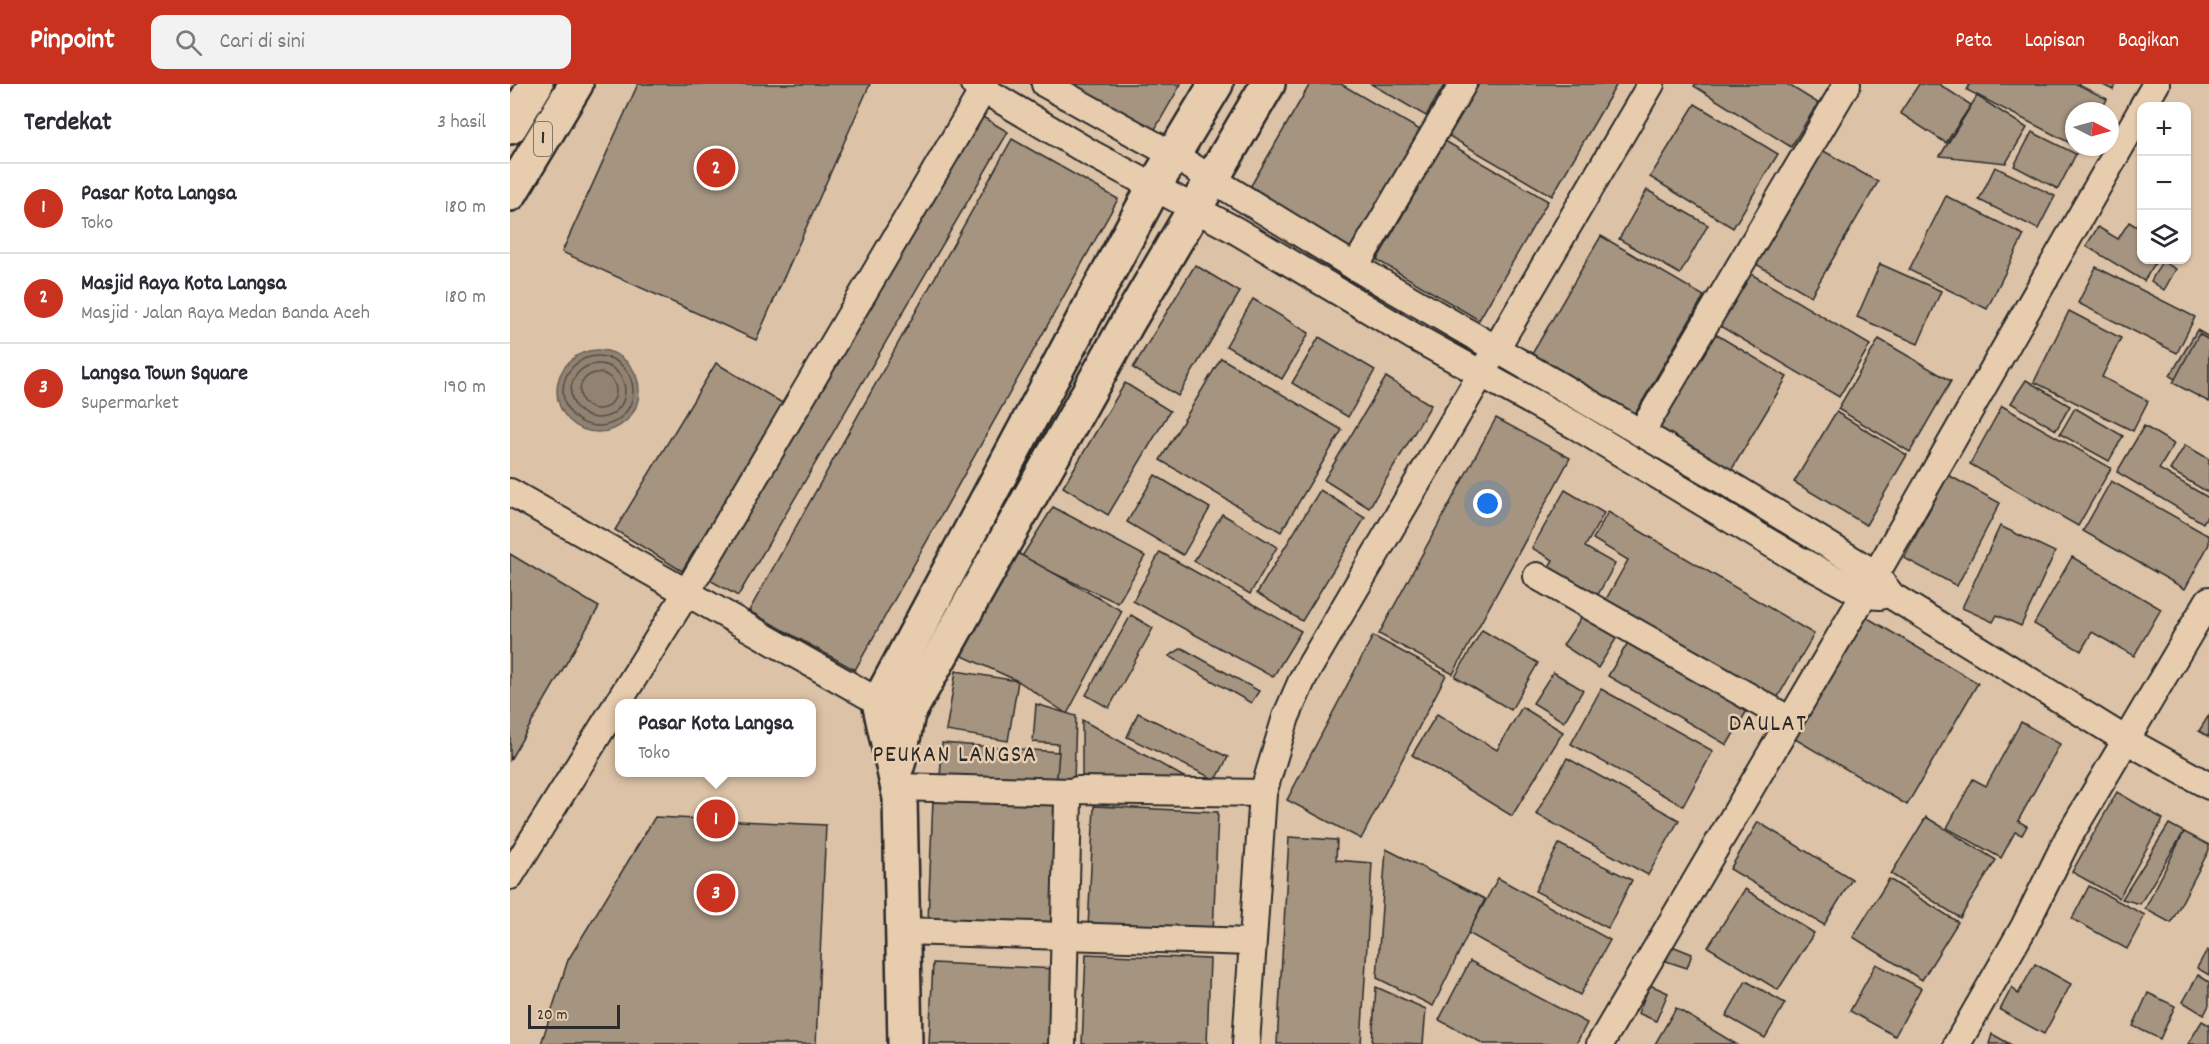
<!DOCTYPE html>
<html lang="id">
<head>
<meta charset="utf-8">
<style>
	body { margin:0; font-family:Dekko,sans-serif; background:#f2f2f3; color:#2b2b33 }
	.controls { position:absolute; right:18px; top:18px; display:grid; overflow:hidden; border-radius:12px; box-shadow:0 2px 4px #0004 }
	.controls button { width:54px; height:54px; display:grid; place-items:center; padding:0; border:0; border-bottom:2px solid #e1e1e2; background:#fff; color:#2b2b33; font:30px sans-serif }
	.compass { position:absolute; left:1555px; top:18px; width:54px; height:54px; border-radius:50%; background:#fff; box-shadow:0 2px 4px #0004; rotate:96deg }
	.scale { position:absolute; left:18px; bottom:15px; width:92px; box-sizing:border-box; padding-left:6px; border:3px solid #2b2b2b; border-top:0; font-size:16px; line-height:21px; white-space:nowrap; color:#2b2b2b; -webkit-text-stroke:4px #e7ccae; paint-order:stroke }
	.you { position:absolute; left:978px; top:420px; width:21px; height:21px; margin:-15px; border:4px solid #fff; border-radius:50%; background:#1a73e8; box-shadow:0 0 0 9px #1a73e833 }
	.badge { display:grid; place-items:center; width:39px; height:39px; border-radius:50%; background:#c8321e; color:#fff; font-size:20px; font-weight:700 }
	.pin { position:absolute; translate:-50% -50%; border:3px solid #fff; box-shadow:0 2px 6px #0006 }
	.popup { position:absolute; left:105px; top:615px; width:201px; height:78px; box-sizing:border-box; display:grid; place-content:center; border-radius:12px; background:#fff; filter:drop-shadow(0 2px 4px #0005); font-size:20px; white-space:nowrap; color:#7c7c81 }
	.popup b { font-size:22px; color:#2b2b33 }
	.popup::after { content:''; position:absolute; left:50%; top:100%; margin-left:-12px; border:12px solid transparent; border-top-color:#fff }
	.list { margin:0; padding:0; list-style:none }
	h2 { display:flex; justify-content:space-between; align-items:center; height:78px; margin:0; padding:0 24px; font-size:26px }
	h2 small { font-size:20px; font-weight:400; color:#7c7c81 }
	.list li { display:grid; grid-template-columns:39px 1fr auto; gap:18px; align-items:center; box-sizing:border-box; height:90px; padding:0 24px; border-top:2px solid #e1e1e2 }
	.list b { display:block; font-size:22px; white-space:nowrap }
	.list p { margin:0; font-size:20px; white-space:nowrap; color:#7c7c81 }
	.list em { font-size:20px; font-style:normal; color:#7c7c81 }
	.icon { flex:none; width:33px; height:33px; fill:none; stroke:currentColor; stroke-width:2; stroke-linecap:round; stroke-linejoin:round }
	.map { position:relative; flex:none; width:1699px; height:960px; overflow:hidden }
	header { display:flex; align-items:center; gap:36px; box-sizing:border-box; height:84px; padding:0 30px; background:#c8321e; color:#fff }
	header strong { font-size:28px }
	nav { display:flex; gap:33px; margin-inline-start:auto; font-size:21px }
	.search { width:420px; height:54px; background:#f2f2f3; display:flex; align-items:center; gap:15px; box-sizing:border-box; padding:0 21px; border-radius:12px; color:#7c7c81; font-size:22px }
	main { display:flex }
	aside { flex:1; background:#fff }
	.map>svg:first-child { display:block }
</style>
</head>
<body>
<header>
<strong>Pinpoint</strong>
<div class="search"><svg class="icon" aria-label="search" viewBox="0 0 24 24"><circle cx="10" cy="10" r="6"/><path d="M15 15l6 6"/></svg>Cari di sini</div>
<nav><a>Peta</a><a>Lapisan</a><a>Bagikan</a></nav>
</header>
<main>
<aside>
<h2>Terdekat<small>3 hasil</small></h2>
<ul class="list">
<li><span class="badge">1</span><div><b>Pasar Kota Langsa</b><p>Toko</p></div><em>180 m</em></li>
<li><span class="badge">2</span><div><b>Masjid Raya Kota Langsa</b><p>Masjid · Jalan Raya Medan Banda Aceh</p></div><em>180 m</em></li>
<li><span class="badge">3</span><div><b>Langsa Town Square</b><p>Supermarket</p></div><em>190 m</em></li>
</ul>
</aside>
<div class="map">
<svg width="1699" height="960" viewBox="0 0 1699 960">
	<rect width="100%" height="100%" fill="#dcc2a6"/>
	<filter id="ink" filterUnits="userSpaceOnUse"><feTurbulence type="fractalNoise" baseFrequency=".0167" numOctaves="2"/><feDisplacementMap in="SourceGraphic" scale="12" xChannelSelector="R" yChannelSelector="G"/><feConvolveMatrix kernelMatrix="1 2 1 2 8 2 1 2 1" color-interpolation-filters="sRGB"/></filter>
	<g filter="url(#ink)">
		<circle fill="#918272" stroke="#685f56" stroke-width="1.5" cx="88" cy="307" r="41"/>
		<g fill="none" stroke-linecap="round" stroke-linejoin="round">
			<g stroke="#544e47" stroke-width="1.5">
				<circle cx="88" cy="307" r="35"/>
				<circle cx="88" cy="307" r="27"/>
				<circle cx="88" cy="307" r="18"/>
			</g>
		</g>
		<g fill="#a49480" stroke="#2b2b2b" stroke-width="1.5">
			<path d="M128,0h232l-114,256 -194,-88z"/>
			<path d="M552,0h119l-30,52z"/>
			<path d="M800,0h31l79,46 -68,119 -103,-60z"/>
			<path d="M861,0h74l-19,32z"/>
			<path d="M969,0h138l-65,112 -103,-60z"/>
			<path d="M1185,0h92l31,19 -27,44 -97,-61z"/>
			<path d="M1409,0h20l32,21 -25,38 -46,-30z"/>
			<path d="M1460,0h107l30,15 -6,12h-27v34l-107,-55z"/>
			<path d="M1591,0h15l-3,6z"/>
			<path d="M1467,12l50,32 -21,35 -66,-7z"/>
			<path d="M1185,20l83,50 -45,74 -83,-51z"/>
			<path d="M466,29l32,19 -270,464 -32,-18z"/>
			<path d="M1522,48l44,22 -18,35 -44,-23z"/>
			<path d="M502,55l106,60 -263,471 -106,-59z"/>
			<path d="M935,57l103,60 -69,119 -102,-60z"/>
			<path d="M1312,66l56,32 -67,114 -55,-32z"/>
			<path d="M1485,83l60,29 -17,33 -59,-29z"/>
			<path d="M1137,106l61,35 -28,49 -61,-35z"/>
			<path d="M1436,112l78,39 -37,74 -78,-39z"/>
			<path d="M1619,138l13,8v30h15l-13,21 -58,-35 12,-19 20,12z"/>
			<path d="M1091,152l103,60 -69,118 -103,-60z"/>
			<path d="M1652,177l14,8 -12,21 -13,-9z"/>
			<path d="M1370,180l61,27 -23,53 -61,-27z"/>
			<path d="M685,181l45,27 -62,104 -45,-28z"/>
			<path d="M1586,183l99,50 -18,36 -99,-50z"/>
			<path d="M1236,187l124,74 -31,52 -124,-74z"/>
			<path d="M743,215l56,34 -27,46 -56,-33z"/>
			<path d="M1559,227l52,27 -19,39 46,24 -15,30 -99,-49z"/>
			<path d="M1687,246l12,7v63l-39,-24z"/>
			<path d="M1202,248l75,45 -61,102 -75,-44z"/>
			<path d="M1689,250l10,6v62l-36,-19z"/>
			<path d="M809,253l56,33 -27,47 -56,-34z"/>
			<path d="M1369,255l72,42 -41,71 -72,-43z"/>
			<path d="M711,274l121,72 -61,102 -121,-72z"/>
			<path d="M206,279l68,41 -102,167 -67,-41z"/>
			<path d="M876,293l45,28 -62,103 -45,-28z"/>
			<path d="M1516,296l44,26 -14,24 -45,-27z"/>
			<path d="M615,299l45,28 -62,104 -45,-28z"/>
			<path d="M1492,322l109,62 -33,58 -108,-62z"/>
			<path d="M1565,324l48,28 -14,25 -49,-27z"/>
			<path d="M1326,328l71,43 -41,70 -72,-43z"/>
			<path d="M986,334l74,40 -117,216 -74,-40z"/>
			<path d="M1634,342l30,18 -15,25 50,29v15l-6,10 -86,-51z"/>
			<path d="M1675,361l24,14v34l-39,-23z"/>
			<path d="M645,391l55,33 -27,47 -56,-33z"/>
			<path d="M1438,391l52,28 -43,83 -53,-28z"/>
			<path d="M1601,397l98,55v8l-24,45 -102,-58z"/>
			<path d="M810,406l45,28 -63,103 -45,-28z"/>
			<path d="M1055,406l39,23 -19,34 30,17 -19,34 -49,-28 6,-10 -21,-12z"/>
			<path d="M543,423l92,49 -27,47 -97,-45z"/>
			<path d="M1098,428l206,122 -39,68 -170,-101 23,-41 -35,-21z"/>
			<path d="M712,430l55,33 -27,47 -56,-33z"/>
			<path d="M1490,442l55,26 -34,74 -24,-11 -4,7 -31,-14z"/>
			<path d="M504,467l108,60 -55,103 -49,-33 -60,-27z"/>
			<path d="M650,468l141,79 -28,46 -140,-76z"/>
			<path d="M0,470l89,53 -89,153z"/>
			<path d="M1562,473l89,52 -27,47 -42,-24 -11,19 -47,-27z"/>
			<path d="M1075,528l34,22 -21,34 -35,-23z"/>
			<path d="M621,531l22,13 -44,80 -23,-13z"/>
			<path d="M1356,533l112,66 -71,122 -112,-66z"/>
			<path d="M972,546l56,33 -27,47 -56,-33z"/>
			<path d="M863,552l73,39 -85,164 -74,-39z"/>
			<path d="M1120,555l119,68 -22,38 -119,-69z"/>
			<path d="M672,564l77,43 -8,12 -82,-47z"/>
			<path d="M446,587l62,10 -10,60 -62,-10z"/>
			<path d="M1043,588l30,18 -19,32 -31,-19z"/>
			<path d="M1091,605l112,62 -30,55 -112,-62z"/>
			<path d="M526,620l40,12 -2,66 -18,6 2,-44 -25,-2z"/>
			<path d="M1012,623l41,25 -51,84 -100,-61 25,-41 60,36z"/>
			<path d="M628,629l90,44 -12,23 -89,-43z"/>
			<path d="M1699,631v22l-10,-6z"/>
			<path d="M572,636l109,61 -109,-1z"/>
			<path d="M1511,638l39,22 -42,77 9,5 -5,9 -7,-3 -14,26 -54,-30 26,-49 13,7z"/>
			<path d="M432,659l117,9 -3,36 -116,-8z"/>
			<path d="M1057,674l112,62 -31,55 -112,-61z"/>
			<path d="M1607,708l46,27 -44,79 -47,-26z"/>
			<path d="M423,715l125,6 -6,122 -124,-6z"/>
			<path d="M584,722l124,6 -5,122 -125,-6z"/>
			<path d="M145,733l171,8 -10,219h-275l27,-84z"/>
			<path d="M1416,733l70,43 -36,58 -69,-44z"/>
			<path d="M1248,738l94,57 -28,46 -94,-56z"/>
			<path d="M1659,740l15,8 -44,72 -18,-5z"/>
			<path d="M1674,748l25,13v5l-38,73 -26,-14z"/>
			<path d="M779,753l48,3 -1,20 36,3 -11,181h-84z"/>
			<path d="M1049,760l73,36 -24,48 -73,-37z"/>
			<path d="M876,765l99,50 -52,107 -56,-28z"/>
			<path d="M988,794l112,62 -30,55 -112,-62z"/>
			<path d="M1379,795l69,43 -36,58 -69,-43z"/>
			<path d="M1579,802l56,29 -18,34 -55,-30z"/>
			<path d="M1235,805l69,44 -36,57 -70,-43z"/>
			<path d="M1162,862l20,8 -5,14 -21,-7z"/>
			<path d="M1697,866l2,1v24l-12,-7z"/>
			<path d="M576,870l124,5 -3,85h-125z"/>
			<path d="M960,877l117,62 -11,21h-92l-45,-24z"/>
			<path d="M423,879l125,6 -4,75h-125z"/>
			<path d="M1366,880l45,24 -26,48 -45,-25z"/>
			<path d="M1525,880l36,20 -27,50 -44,-24 12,-23 6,7z"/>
			<path d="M1688,891l11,7v23l-5,10 -21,-13z"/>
			<path d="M1236,897l39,22 -20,35 -39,-22z"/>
			<path d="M1140,901l18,8 -12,28 -18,-8z"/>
			<path d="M866,903l50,22 -3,35 -51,-2z"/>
			<path d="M1638,909l27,13 -15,33 -27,-13z"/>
			<path d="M1166,924l60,36h-81z"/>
			<path d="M1692,937l7,4v19h-21z"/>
			<path d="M1482,950l18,10h-21z"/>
		</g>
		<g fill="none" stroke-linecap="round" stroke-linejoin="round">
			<defs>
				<g id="street">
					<path d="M464,0l118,70 143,76 178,106 163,90 214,129 74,40 16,1"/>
					<path d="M535,0l128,71 182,112 369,214 150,92 18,23 234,144 83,46"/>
					<path d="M1633,22l13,-22"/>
					<path d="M845,183l108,-183"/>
					<path d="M1131,349l206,-349"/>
					<path d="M0,408l369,210 18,7"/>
					<path d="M1027,492l253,144"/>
					<path d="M389,703l172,5"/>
					<path d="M0,792l177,-284 296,-502"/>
					<path d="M393,847l349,11"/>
					<path d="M552,960l6,-243 3,-9 7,-2 185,3"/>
					<path d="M736,960l17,-251 23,-76 17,-39 348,-594"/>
					<path d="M1090,960l264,-449 278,-486"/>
					<path d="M1447,960l67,-117 44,-89 141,-238"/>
				</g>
				<g id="secondary">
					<path d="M388,680l10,-50 220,-392 140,-238"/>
					<path d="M395,960l-5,-246 -21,-96 275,-515 62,-103"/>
				</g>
				<g id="primary">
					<path d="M0,43l26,-43"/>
					<path d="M0,110l66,-110"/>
				</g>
			</defs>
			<use href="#street" stroke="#2b2b2b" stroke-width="30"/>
			<use href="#secondary" stroke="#2b2b2b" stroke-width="38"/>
			<use href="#primary" stroke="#2b2b2b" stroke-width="38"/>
			<use href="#street" stroke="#e7ccae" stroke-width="26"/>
			<use href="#secondary" stroke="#e7ccae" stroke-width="33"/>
			<use href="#primary" stroke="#e7ccae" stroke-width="33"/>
		</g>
	</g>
	<g text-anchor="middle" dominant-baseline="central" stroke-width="5" stroke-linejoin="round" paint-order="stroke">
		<rect fill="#e7ccae" stroke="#635b52" stroke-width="1.5" x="24" y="38" width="18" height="34" rx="4.5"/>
		<g font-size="20" font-weight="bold" fill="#2b2b2b">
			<text x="33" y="55">1</text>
		</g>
		<g font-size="24" letter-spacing="1.5" fill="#2b2b2b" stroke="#e7ccae">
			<text x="1258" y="641">DAULAT</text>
			<text x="445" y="672">PEUKAN LANGSA</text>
		</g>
	</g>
</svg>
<div class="controls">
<button>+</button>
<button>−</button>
<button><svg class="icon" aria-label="layers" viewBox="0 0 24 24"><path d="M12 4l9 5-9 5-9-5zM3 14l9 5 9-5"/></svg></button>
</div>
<svg class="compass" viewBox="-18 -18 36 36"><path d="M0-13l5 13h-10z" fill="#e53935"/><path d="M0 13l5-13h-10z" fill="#7c7c81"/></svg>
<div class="scale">20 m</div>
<div class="you"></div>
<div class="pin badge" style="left:206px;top:735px">1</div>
<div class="popup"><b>Pasar Kota Langsa</b>Toko</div>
<div class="pin badge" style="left:206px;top:84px">2</div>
<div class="pin badge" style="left:206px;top:809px">3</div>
</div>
</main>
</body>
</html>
